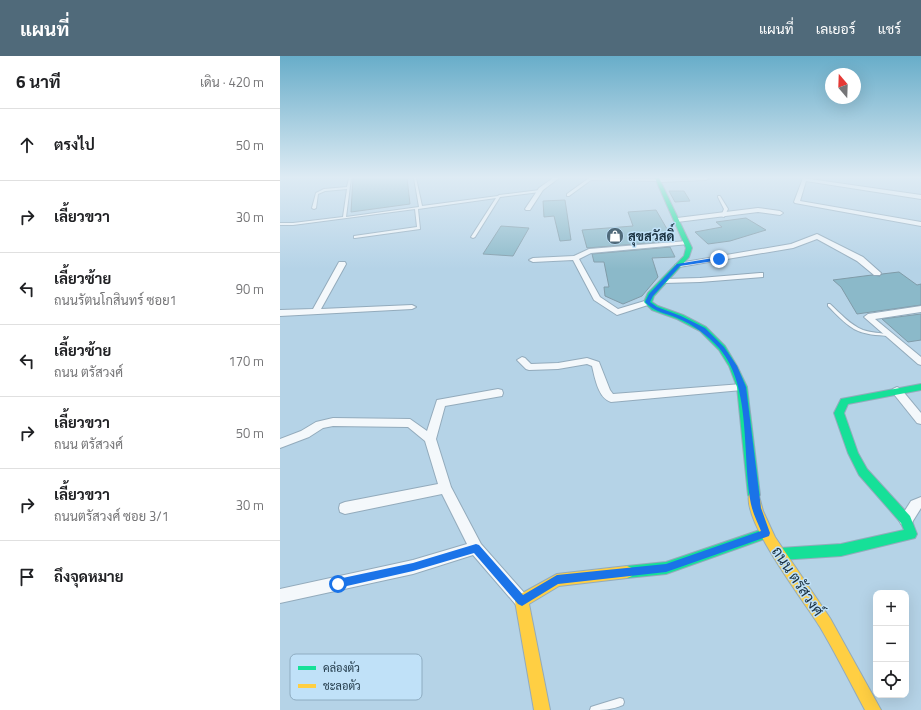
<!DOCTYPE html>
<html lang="th">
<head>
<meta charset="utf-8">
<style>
	body { margin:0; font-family:"Titillium Web",Sarabun,sans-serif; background:#f2f2f2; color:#202124 }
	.controls { position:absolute; right:12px; bottom:12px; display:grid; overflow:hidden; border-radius:8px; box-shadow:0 4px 16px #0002 }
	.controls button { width:36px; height:36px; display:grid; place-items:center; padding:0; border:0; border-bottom:1px solid #e0e0e0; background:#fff; color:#202124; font:20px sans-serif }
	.compass { position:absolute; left:545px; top:12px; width:36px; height:36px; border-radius:50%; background:#fff; box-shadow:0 4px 16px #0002; rotate:341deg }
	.stop { position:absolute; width:12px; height:12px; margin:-9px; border:3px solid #1a73e8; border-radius:50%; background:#fff }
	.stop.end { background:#1a73e8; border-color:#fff; box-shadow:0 1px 4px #0008 }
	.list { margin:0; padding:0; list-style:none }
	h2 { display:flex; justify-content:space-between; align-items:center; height:52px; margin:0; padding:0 16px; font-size:17px }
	h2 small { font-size:13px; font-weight:400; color:#757577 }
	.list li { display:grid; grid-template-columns:26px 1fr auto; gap:12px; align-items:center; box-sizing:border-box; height:72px; padding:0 16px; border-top:1px solid #e0e0e0 }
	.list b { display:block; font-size:15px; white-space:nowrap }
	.list p { margin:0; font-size:13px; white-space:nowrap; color:#757577 }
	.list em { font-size:13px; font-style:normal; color:#757577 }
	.icon { flex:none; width:22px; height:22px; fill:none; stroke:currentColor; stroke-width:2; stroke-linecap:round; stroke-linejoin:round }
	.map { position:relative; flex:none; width:641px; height:654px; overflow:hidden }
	header { display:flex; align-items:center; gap:24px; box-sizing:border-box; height:56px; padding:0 20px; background:#506a7a; color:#fff }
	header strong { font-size:19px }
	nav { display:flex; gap:22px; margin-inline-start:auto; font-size:14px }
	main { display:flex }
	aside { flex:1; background:#fff }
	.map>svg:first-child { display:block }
</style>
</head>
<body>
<header>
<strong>แผนที่</strong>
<nav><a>แผนที่</a><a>เลเยอร์</a><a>แชร์</a></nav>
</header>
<main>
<aside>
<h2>6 นาที<small>เดิน · 420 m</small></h2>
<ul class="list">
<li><svg class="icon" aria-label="ahead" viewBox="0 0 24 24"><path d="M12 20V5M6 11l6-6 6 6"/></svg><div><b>ตรงไป</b></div><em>50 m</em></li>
<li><svg class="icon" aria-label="right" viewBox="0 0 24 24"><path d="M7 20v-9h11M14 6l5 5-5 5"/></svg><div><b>เลี้ยวขวา</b></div><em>30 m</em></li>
<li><svg class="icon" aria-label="left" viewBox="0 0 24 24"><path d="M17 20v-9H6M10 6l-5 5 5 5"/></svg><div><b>เลี้ยวซ้าย</b><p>ถนนรัตนโกสินทร์ ซอย1</p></div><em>90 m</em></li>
<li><svg class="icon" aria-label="left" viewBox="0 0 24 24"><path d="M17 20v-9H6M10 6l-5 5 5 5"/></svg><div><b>เลี้ยวซ้าย</b><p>ถนน ตรัสวงศ์</p></div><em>170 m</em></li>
<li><svg class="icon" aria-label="right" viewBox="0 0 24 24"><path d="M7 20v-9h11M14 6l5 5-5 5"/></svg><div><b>เลี้ยวขวา</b><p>ถนน ตรัสวงศ์</p></div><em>50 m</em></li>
<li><svg class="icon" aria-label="right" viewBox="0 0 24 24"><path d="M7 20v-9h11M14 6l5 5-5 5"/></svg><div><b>เลี้ยวขวา</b><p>ถนนตรัสวงศ์ ซอย 3/1</p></div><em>30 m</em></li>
<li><svg class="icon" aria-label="arrive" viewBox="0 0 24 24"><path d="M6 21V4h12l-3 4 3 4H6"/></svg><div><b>ถึงจุดหมาย</b></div></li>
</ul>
</aside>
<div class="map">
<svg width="641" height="654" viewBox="0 0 641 654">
	<rect width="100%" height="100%" fill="#b5d3e7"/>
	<g fill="#8bb9c9" stroke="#809ba8">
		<path d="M73,122h54l3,26 -59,8z"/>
		<path d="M389,135h15l6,10 -15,1z"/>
		<path d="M285,144l6,40 -11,1 -6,-25 -10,1 -1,-16z"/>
		<path d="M376,154l18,31 -87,7 -5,-18 51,-4 -5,-14z"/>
		<path d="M466,162l20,12 -36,11 -22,3 -13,-12 27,-5 -6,-5z"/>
		<path d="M221,170l28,2 -16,28 -30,-2z"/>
		<path d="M390,191l5,10 -23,1 6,19 -16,19 -19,8 -18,-8 -1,-9h5l-5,-25h-10l-2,-8z"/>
		<path d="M619,216l18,13 4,-1v21l-64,9 -16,-27 -8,-7 39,-5 8,1 2,-2z"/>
		<path d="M641,258v26l-13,2 -26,-23z"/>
	</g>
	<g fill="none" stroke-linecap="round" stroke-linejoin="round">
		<defs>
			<g id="lane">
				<path d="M69,122h2l-5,39 73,-10 -5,-29h2l6,28 76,-10 1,-1 41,-5 1,1 -1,1 -40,5 -25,40 -2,1 -2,-1 25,-39 -78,11 2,20 -65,9h-1v-2l63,-9 -2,-18 -122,16h-13v-2h13l50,-6 4,-28 -22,2 -7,3 -2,14 -2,1 -2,-1 4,-15 8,-4 23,-2z"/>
				<path d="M309,122l70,1 1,1 -1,1 -68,-1 -22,16h-2v-2z"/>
				<path d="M438,140h2l8,13 -4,8 -3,-1 3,-7 -6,-12z"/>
				<path d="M548,248h2c10,9 20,21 33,26 9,3 17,3 26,4l2,1 -2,1c-12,-1 -24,-1 -35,-7 -10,-6 -18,-15 -26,-23z"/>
				<path d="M340,642l3,1 1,3 -1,3c-12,5 -20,5 -33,5l1,-3 3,-1z"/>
			</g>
			<g id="street">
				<path d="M273,122h6l-16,12 -13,20h-4l-1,-1 14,-21z"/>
				<path d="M395,122h34l-3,2 -47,2 -3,-2 3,-2z"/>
				<path d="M523,122l118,17v4l-115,-18 -6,20 121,21v4l-126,-23 -1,-1z"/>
				<path d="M478,152l22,3 3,2 -3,2 -22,-3 -81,10 -3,-2 3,-2z"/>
				<path d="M537,178l46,23 18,16 -1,2h-6l-17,-14 -40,-22 -24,9 -114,19 -4,-2 4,-2 112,-19z"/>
				<path d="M407,185l2,1v2l-98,9 -12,6 21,38 18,12 30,-9 4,2 -1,2 -34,11 -23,-15 -21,-40 -40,2 -4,-2 4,-2 41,-2 15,-7z"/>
				<path d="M59,206h6l1,2 -25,45 91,-4 4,2 -4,2 -132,7v-6l33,-1z"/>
				<path d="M480,217h3v4l-63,5 -36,1 -4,-2 4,-2 36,-1z"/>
				<path d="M641,250v6l-46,7 46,38v8l-3,-1 -54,-47 4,-3z"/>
				<path d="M242,301l3,1 6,6 27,-1 29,-5 12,4 11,28 3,4 129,-10 5,3 -5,3 -131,12c-13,-4 -16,-24 -19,-36l-5,-2 -29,5 -29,1 -3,-1 -9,-9z"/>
				<path d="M617,331l4,2 20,24v11l-4,-1 -24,-30 -1,-2 1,-2z"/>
				<path d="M218,333l4,1 1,3 -1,3 -57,10 -9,33 15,48 30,57 46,52 2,5 -2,5 -5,2 -5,-2 -44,-51 -60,19 -133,29v-14l133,-29 54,-16 -25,-50 -97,20 -5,-2 -1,-4 1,-4 5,-2 93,-18 -13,-43 -17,-14 -75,-1 -10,2 -14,9 -29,11v-9l21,-8 15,-9 17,-4 77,1 17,12 10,-31z"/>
				<path d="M641,441v11l-10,16 -5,2 -5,-2 -2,-4 12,-19z"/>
			</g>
			<g id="fast">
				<path d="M375,122h4l33,70 -3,9 -35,39 -2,6 6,4 25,9 23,12 19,19 12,20 10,21 13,108 -2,3 -4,2 -4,-2 -2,-3 -11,-108 -8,-21 -10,-16 -19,-19 -23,-12 -25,-9 -8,-8 4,-9 36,-37 2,-8z"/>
				<path d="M641,328v6l-73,14 -4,9 14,40 9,16 43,47 7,18 -2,4 -74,18 -61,4 -4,-2 -2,-4 2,-4 4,-2 61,-4 63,-14 -3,-7 -42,-48 -11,-22 -14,-40 7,-14z"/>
				<path d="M486,472l4,1 2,4 -2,4 -104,37 -39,4 -5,-2 -1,-4 1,-4 5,-2 39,-4z"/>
			</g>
			<g id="slow">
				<path d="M474,434l4,2 5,19 12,26 55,81 51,92h-16c-15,-28 -29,-56 -45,-83 -14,-23 -82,-111 -70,-135z"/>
				<path d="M347,510l5,2 1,4 -1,4 -5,2 -68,8 -30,18 21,106h-16l-19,-109 2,-5 40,-22z"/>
			</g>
		</defs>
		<use href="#lane" stroke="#93abbc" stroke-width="2"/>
		<use href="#street" stroke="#93abbc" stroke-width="2"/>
		<use href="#fast" stroke="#93abbc" stroke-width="2"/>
		<use href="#slow" stroke="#93abbc" stroke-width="2"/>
		<use href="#lane" fill="#f4f8fb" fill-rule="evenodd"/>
		<use href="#street" fill="#f4f8fb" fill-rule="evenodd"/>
		<use href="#fast" fill="#16e098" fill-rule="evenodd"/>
		<use href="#slow" fill="#ffcf43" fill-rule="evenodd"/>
	</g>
	<linearGradient id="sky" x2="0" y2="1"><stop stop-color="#68adc9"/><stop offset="0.57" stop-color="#deebf4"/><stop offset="1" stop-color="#deebf4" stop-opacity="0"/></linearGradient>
	<rect width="641" height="213" fill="url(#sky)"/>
	<path fill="#1a73e8" d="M439,201l2,3 -41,6 -27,30 -3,6 7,5 24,9 24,12 19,19 13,19 9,21 15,121 9,25 -1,3 -103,36 -108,12 -36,22 -4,-2 -44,-51 -61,18 -75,17 -4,-1 -1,-3 1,-4 4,-1 75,-16 63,-19 3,1 44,50 34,-20 109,-11 95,-33c-3,-8 -7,-15 -9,-23 -11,-49 1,-121 -33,-160 -12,-13 -25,-23 -42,-30 -11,-5 -23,-6 -32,-16l4,-8 28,-30z"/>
	<defs>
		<symbol id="shop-disc" viewBox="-11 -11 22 22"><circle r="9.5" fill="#506a7a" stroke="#c0e1f8"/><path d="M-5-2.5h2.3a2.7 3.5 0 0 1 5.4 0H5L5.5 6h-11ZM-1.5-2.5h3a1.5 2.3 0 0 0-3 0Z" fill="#fff"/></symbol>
	</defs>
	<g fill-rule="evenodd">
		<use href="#shop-disc" x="325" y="170" width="20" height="20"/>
	</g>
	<g text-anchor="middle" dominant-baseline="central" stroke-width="3" stroke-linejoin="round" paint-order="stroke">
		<g font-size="13" font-weight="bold" fill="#1a3140" stroke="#c0e1f8" text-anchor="start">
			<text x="348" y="180">สุขสวัสดิ์</text>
		</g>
		<g font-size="15" fill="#1a3140" stroke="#c0e1f8">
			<text transform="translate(518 525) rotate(56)">ถนน ตรัสวงศ์</text>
		</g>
	</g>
	<rect x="10" y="598" width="132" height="46" rx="6" fill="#c0e1f8" stroke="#8eacc1" stroke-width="1"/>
	<rect x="18" y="610" width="18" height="4" fill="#16e098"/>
	<rect x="18" y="628" width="18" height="4" fill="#ffcf43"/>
	<g font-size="11" fill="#1a3140">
		<text x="43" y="616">คล่องตัว</text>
		<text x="43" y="634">ชะลอตัว</text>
	</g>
</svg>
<div class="controls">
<button>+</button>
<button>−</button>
<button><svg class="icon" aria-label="locate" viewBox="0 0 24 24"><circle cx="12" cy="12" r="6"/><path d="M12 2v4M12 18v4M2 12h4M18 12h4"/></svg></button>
</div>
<svg class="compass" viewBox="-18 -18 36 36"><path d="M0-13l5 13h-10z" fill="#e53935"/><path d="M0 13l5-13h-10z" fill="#757577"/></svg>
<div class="stop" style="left:58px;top:528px"></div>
<div class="stop end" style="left:439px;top:203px"></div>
</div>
</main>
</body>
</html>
